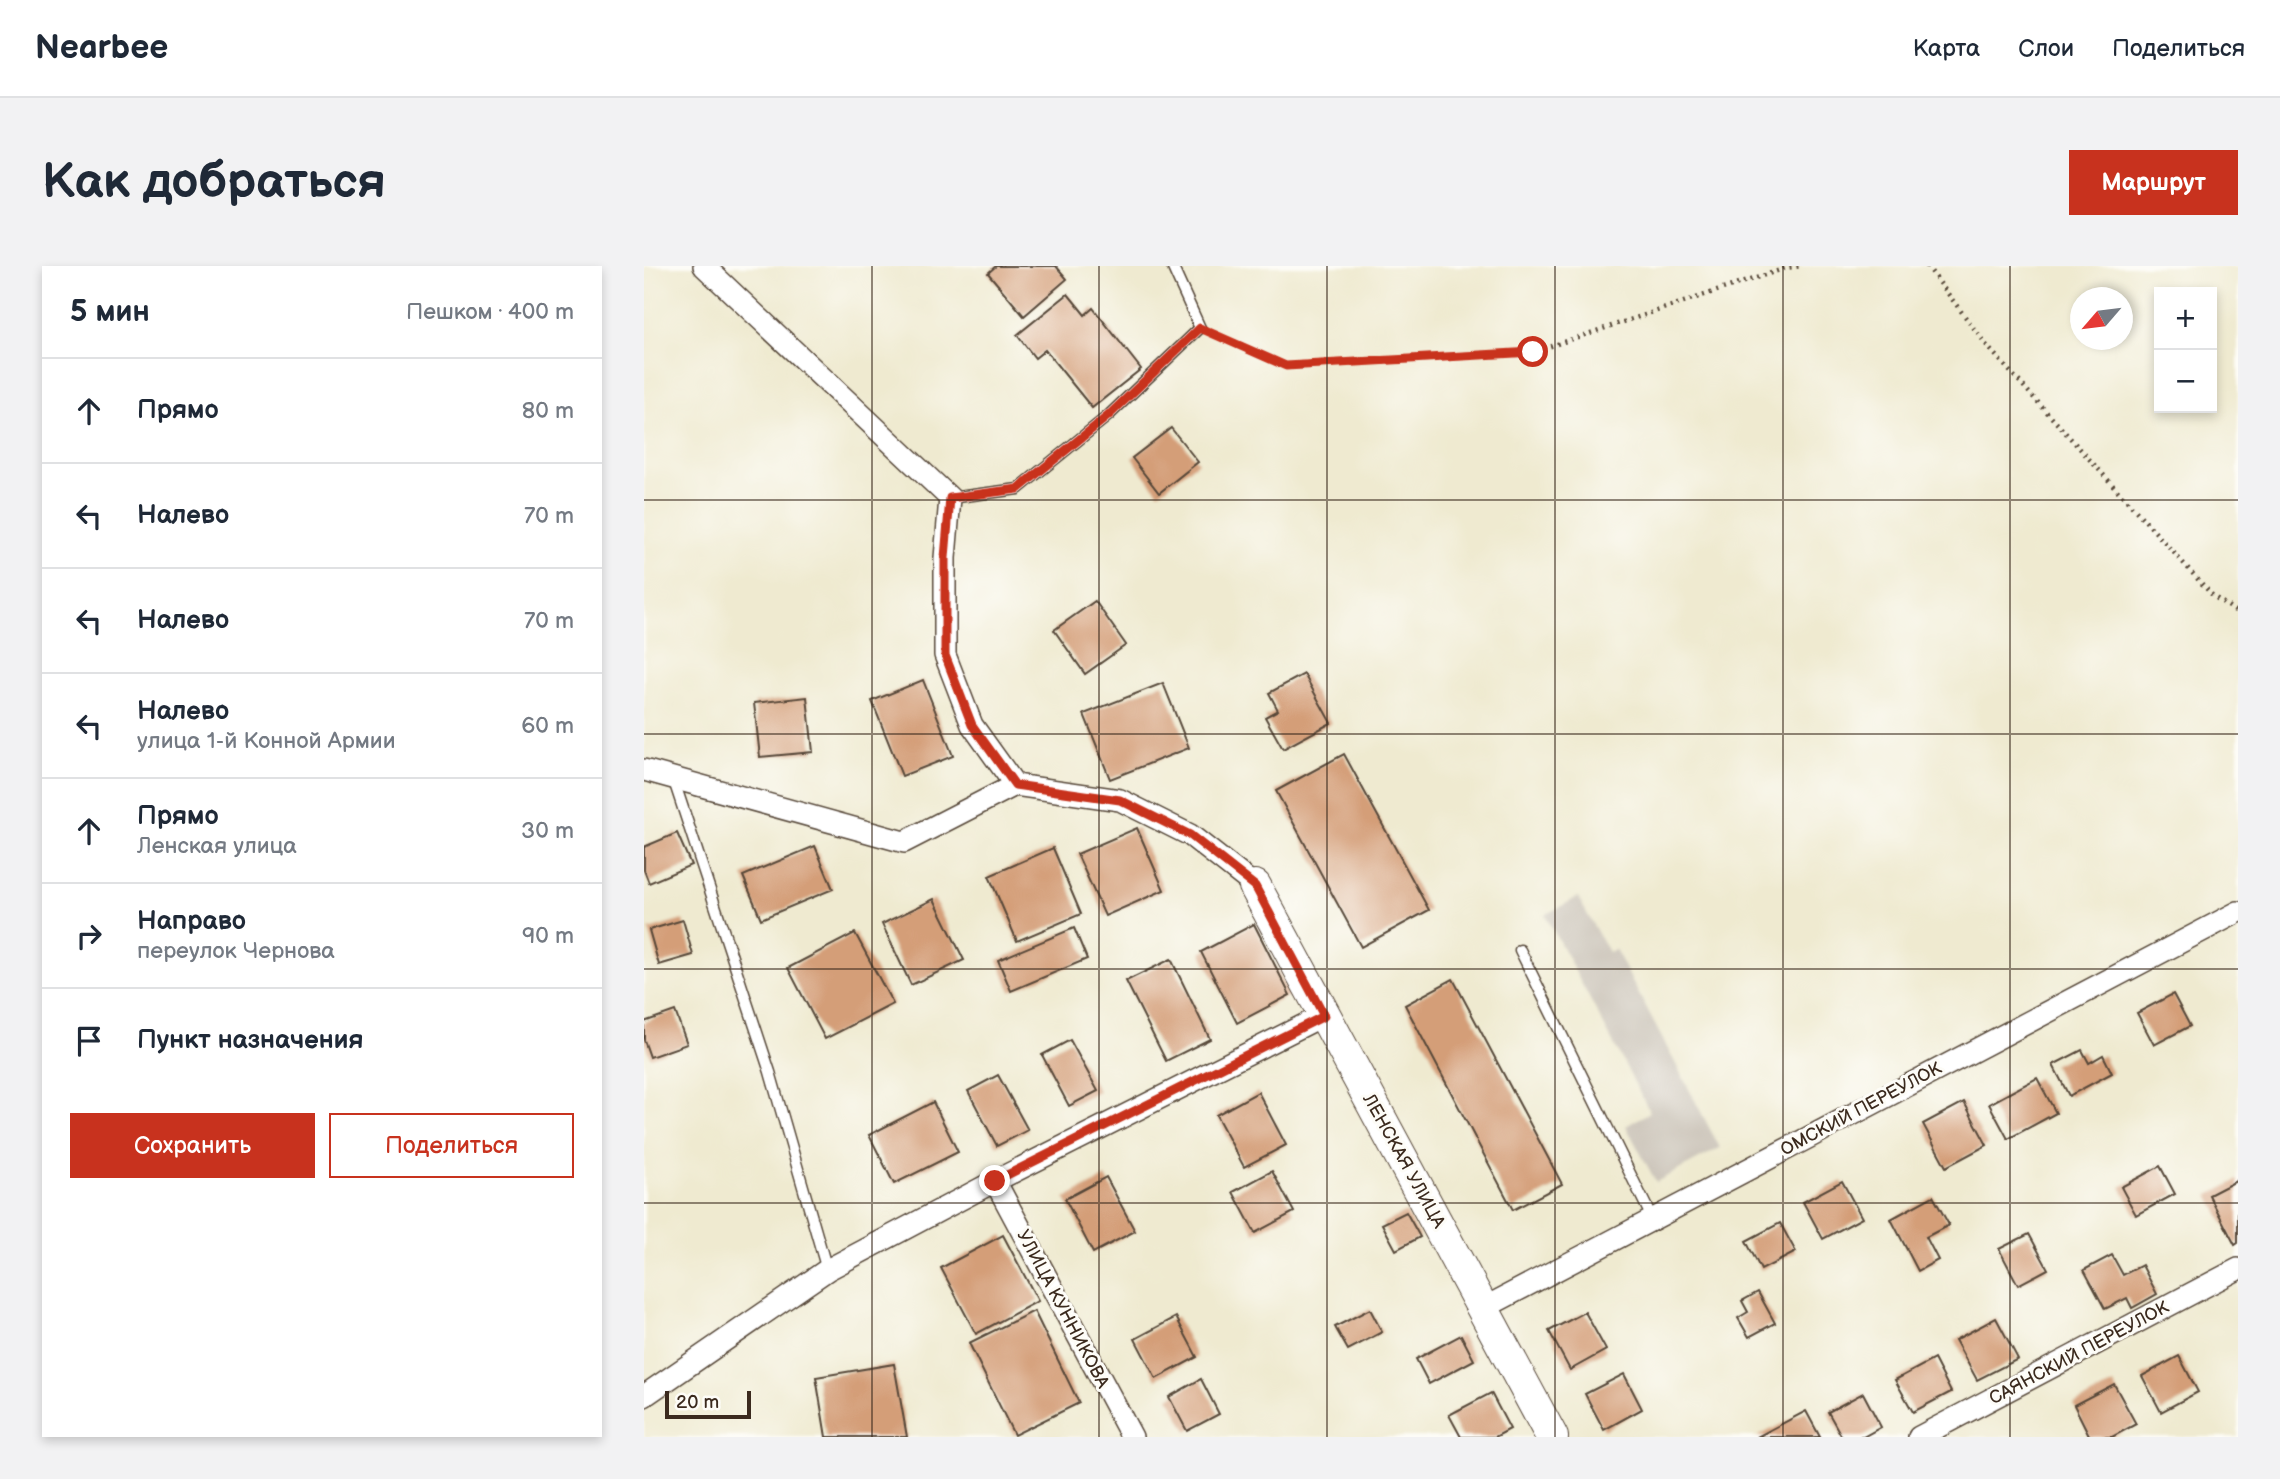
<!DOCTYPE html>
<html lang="ru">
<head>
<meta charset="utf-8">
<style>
	body { margin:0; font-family:"Balsamiq Sans",sans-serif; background:#f2f2f3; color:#1f2937 }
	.controls { position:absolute; right:21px; top:21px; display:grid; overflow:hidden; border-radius:0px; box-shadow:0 4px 10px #0003 }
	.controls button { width:63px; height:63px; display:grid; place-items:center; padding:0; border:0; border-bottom:2px solid #e0e1e3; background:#fff; color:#1f2937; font:35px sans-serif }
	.compass { position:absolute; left:1426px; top:21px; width:63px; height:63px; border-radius:50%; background:#fff; box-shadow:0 4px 10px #0003; rotate:242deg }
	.scale { position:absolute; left:21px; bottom:18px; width:86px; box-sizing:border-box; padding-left:7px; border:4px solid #3b2a1e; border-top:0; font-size:19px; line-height:24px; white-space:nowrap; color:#3b2a1e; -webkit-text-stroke:5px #fdfcf7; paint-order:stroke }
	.stop { position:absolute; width:21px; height:21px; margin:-16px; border:5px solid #c8321e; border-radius:50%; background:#fff }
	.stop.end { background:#c8321e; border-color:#fff; box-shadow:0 2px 7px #0008 }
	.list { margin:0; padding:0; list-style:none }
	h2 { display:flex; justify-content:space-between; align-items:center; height:91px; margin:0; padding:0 28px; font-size:30px }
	h2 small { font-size:23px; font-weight:400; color:#747a83 }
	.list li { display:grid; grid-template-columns:46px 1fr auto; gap:21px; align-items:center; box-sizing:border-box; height:105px; padding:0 28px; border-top:2px solid #e0e1e3 }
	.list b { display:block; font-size:26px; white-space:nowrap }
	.list p { margin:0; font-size:23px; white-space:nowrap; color:#747a83 }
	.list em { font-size:23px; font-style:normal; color:#747a83 }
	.actions { display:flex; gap:14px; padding:21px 28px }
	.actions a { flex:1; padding:16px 0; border:2px solid #c8321e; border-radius:0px; text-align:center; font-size:24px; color:#c8321e }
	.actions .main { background:#c8321e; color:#fff }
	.icon { flex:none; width:38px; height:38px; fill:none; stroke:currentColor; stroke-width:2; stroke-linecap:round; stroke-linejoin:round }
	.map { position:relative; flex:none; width:1594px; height:1171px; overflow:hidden; border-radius:0px }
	header { display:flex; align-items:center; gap:42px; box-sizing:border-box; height:98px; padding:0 35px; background:#fff; border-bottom:2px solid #e0e1e3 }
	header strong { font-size:33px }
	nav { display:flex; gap:38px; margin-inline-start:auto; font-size:24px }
	.intro { display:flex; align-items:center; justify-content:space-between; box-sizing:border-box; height:168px; padding:0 42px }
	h1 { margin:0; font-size:49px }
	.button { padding:18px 32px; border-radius:0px; background:#c8321e; color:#fff; font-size:24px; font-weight:700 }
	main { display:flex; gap:42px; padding:0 42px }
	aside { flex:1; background:#fff; border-radius:0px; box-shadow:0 4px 10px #0003 }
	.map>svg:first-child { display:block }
</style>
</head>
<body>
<header>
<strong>Nearbee</strong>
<nav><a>Карта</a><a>Слои</a><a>Поделиться</a></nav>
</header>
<div class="intro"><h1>Как добраться</h1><a class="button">Маршрут</a></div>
<main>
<aside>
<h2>5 мин<small>Пешком · 400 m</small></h2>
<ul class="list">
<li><svg class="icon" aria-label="ahead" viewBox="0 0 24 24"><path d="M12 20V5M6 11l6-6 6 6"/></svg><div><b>Прямо</b></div><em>80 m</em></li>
<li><svg class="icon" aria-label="left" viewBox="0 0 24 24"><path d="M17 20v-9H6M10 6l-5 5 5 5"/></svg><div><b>Налево</b></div><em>70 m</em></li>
<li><svg class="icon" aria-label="left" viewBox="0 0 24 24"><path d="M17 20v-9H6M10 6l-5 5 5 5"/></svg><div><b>Налево</b></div><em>70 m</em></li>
<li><svg class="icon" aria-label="left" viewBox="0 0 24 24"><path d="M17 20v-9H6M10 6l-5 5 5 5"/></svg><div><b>Налево</b><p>улица 1-й Конной Армии</p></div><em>60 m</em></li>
<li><svg class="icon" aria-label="ahead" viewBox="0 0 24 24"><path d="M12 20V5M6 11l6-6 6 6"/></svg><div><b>Прямо</b><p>Ленская улица</p></div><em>30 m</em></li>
<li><svg class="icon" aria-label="right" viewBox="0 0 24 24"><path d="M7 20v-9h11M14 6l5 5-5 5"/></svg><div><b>Направо</b><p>переулок Чернова</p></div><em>90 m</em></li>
<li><svg class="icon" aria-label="arrive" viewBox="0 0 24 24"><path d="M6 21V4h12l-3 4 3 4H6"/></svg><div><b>Пункт назначения</b></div></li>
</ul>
<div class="actions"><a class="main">Сохранить</a><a>Поделиться</a></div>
</aside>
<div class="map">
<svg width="1594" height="1171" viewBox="0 0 1594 1171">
	<rect width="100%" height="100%" fill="#fdfcf7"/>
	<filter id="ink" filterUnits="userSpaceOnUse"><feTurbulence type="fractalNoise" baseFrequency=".0143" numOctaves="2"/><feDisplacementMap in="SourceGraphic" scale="14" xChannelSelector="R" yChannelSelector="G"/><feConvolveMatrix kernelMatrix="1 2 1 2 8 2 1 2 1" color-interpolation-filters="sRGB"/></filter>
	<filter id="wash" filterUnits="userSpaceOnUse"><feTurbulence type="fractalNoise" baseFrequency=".00686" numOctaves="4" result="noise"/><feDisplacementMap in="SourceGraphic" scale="28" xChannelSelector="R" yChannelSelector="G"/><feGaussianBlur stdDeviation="1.57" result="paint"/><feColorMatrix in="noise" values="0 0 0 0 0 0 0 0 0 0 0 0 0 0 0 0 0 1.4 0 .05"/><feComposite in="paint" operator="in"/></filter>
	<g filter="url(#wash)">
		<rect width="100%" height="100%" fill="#efead0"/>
		<path fill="#cac3b8" d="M934,631l30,55 7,-3 105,199 -64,34 -30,-56 24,-14 -105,-197z"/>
		<g id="blocks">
			<g fill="#d49e78">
				<path d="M352,0h60l11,13 -43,37 -36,-43z"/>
				<path d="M424,28l17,21 8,-7 48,61 -49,39 -47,-58 -10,8 -18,-23z"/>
				<path d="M527,162l27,34 -39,31 -27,-35z"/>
				<path d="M451,335l31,44 -41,29 -31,-44z"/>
				<path d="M660,408l27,49 -48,26 -18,-32 13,-7 -9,-17z"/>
				<path d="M279,414l30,76 -51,20 -30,-75z"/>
				<path d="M519,417l26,65 -79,31 -26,-65z"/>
				<path d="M163,431l6,55 -53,5 -6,-54z"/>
				<path d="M700,488l85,156 -68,37 -85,-156z"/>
				<path d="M493,562l27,62 -59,26 -28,-62z"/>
				<path d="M33,567l14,32 -42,18 -5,-13v-23z"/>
				<path d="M171,580l18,43 -72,30 -18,-43z"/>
				<path d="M409,582l28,66 -64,27 -28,-65z"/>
				<path d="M290,633l30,61 -53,25 -29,-61z"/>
				<path d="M39,654l10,35 -34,10 -10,-35z"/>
				<path d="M610,658l36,71 -53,28 -36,-71z"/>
				<path d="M430,662l13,31 -76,32 -13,-31z"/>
				<path d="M211,667l38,71 -68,35 -37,-71z"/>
				<path d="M527,693l39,80 -44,22 -40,-80z"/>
				<path d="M809,713l109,205 -49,26 -108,-205z"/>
				<path d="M1529,728l17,32 -36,19 -17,-32z"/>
				<path d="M31,745l12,33 -37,13 -6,-17v-18z"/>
				<path d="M426,774l28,51 -29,15 -27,-51z"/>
				<path d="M1438,784l7,13 14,-8 9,18 -43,23 -16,-31z"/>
				<path d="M354,809l30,55 -31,16 -29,-55z"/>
				<path d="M1393,812l19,35 -48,26 -19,-35z"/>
				<path d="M614,826l28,53 -42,22 -28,-52z"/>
				<path d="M289,836l25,50 -64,32 -25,-49z"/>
				<path d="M1320,836l23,43 -41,22 -23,-43z"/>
				<path d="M1516,900l15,28 -39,21 -15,-28z"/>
				<path d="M628,905l22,41 -39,21 -22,-41z"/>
				<path d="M462,911l29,54 -42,22 -28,-54z"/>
				<path d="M1594,914v63l-3,2 -26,-50z"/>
				<path d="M1198,915l20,37 -39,21 -20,-37z"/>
				<path d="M1289,930l16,29 -23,12 12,23 -20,11 -27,-52z"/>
				<path d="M762,946l14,25 -24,13 -14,-26z"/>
				<path d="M1136,957l16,29 -35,18 -15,-29z"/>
				<path d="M1385,968l19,35 -30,16 -19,-36z"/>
				<path d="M359,969l35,66 -62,33 -35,-66z"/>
				<path d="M1468,989l11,20 19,-10 15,29 -25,14 -5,-10 -22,11 -21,-39z"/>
				<path d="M1114,1026l17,31 -26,14 -11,-19 10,-6 -6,-11z"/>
				<path d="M726,1043l12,23 -34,18 -13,-23z"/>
				<path d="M390,1045l45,92 -65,32 -45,-92z"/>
				<path d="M941,1046l21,38 -36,20 -21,-39z"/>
				<path d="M532,1051l21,40 -41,22 -21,-40z"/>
				<path d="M1352,1052l22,41 -41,21 -22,-40z"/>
				<path d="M817,1069l13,25 -45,24 -13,-25z"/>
				<path d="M1535,1090l19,36 -37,20 -19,-36z"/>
				<path d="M1290,1093l17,33 -38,20 -18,-32z"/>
				<path d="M250,1098l13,73h-81l-10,-60z"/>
				<path d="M980,1108l18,35 -38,21 -19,-36z"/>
				<path d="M557,1113l18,35 -32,17 -18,-34z"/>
				<path d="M1470,1118l22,40 -24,13h-22l-16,-32z"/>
				<path d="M847,1127l19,36 -15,8h-34l-12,-22z"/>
				<path d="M1219,1127l18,34 -18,10h-21l-14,-25z"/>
				<path d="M1162,1145l14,26h-63z"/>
			</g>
		</g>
	</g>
	<g filter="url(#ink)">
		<use href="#blocks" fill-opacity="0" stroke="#564739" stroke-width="2"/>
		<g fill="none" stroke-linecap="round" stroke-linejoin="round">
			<defs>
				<g id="lane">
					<path d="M306,232l68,-9 90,-73 92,-88 -28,-62"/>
					<path d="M29,512l97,294 57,198"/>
					<path d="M876,684l132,268"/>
				</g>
				<g id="street">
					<path d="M60,0l246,232 -5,60v97l27,70 43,60"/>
					<path d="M0,504l260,72 111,-57 105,15 70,35 65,51"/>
					<path d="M351,915l137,256"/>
					<path d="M840,1042l754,-396"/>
					<path d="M0,1130l183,-126 168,-89 329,-166"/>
					<path d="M1275,1171l319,-168"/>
				</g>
				<path id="secondary" d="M611,620l297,551"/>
			</defs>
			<use href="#lane" stroke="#564739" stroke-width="13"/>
			<use href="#street" stroke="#564739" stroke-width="24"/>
			<use href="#secondary" stroke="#564739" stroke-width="34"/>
			<g stroke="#564739" stroke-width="4.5" stroke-dasharray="2 5" stroke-linecap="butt">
				<path d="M1283,0l61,81 225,249 25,17"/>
				<path d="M571,69l71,31 247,-14 253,-84 16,-2"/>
			</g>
			<use href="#lane" stroke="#fff" stroke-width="10"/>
			<use href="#street" stroke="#fff" stroke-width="21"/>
			<use href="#secondary" stroke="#fff" stroke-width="32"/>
		</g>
	</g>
	<g fill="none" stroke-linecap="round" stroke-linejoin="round" filter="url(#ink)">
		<path stroke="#c8321e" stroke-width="9" d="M351,915l329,-165 -69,-130 -65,-51 -70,-35 -105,-15 -43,-60 -27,-70v-97l5,-60 68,-9 90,-73 92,-88 86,38 247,-14"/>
	</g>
	<path fill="none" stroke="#3b2a1e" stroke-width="2" stroke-opacity="0.55" d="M228,0v1171M455,0v1171M683,0v1171M911,0v1171M1139,0v1171M1366,0v1171M0,234h1594M0,468h1594M0,703h1594M0,937h1594"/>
	<g text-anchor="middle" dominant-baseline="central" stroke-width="6" stroke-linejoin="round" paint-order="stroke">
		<g font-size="18" fill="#3b2a1e" stroke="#fdfcf7">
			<text transform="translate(1217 843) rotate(-28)">ОМСКИЙ ПЕРЕУЛОК</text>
			<text transform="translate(760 895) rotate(61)">ЛЕНСКАЯ УЛИЦА</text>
			<text transform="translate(419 1043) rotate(62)">УЛИЦА КУННИКОВА</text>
			<text transform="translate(1435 1087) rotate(-28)">САЯНСКИЙ ПЕРЕУЛОК</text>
		</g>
	</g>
</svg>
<div class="controls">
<button>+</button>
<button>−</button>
</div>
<svg class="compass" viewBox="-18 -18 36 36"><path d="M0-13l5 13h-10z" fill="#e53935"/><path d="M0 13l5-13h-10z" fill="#747a83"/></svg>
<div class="scale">20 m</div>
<div class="stop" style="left:889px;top:86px"></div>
<div class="stop end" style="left:351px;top:915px"></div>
</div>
</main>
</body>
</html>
